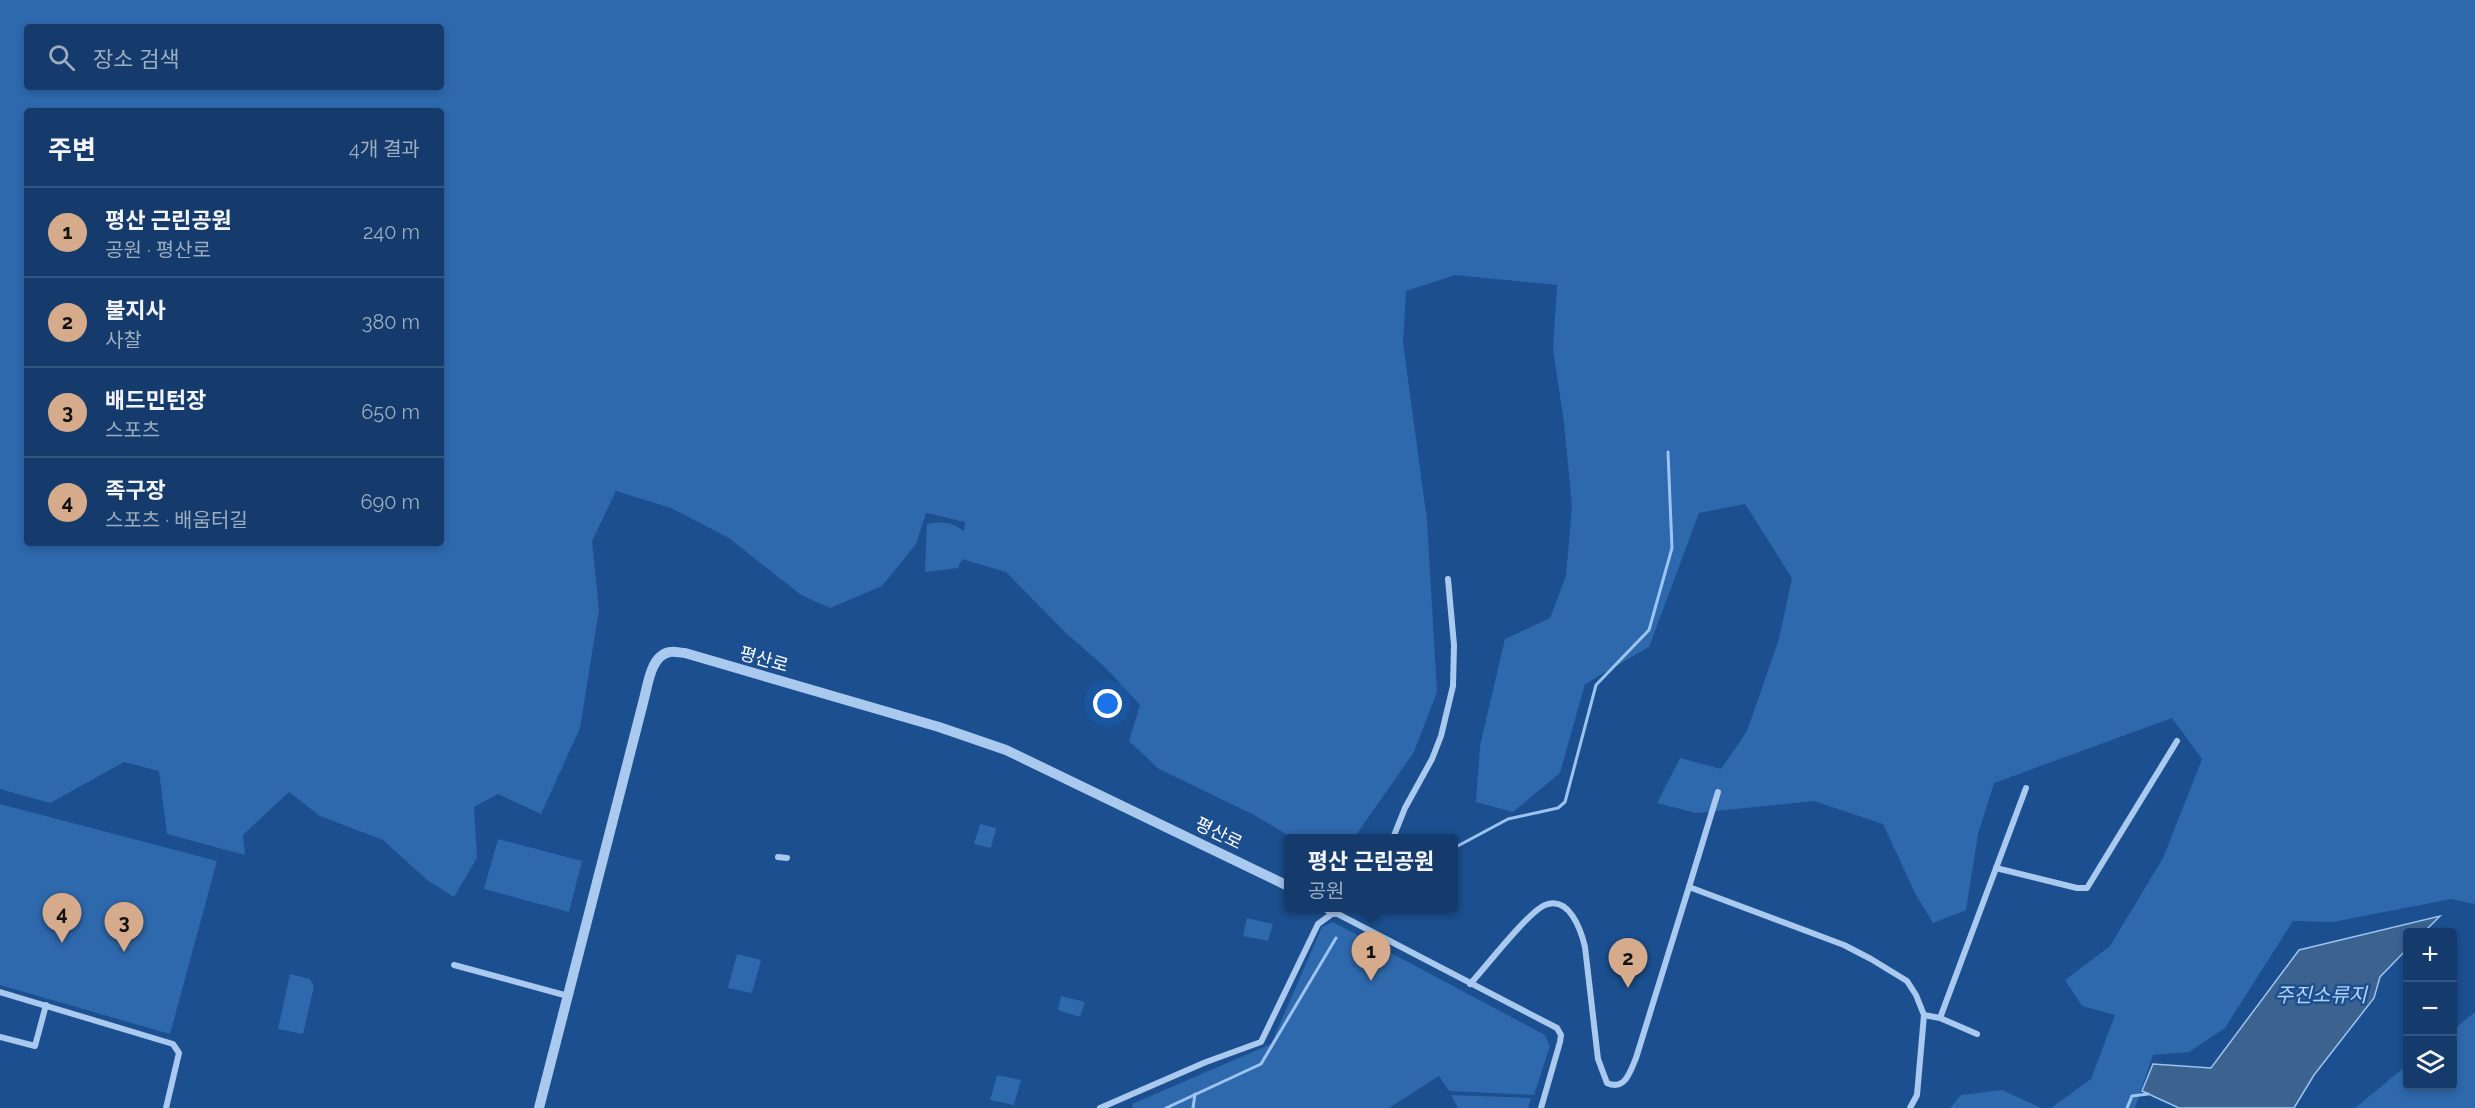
<!DOCTYPE html>
<html lang="ko">
<head>
<meta charset="utf-8">
<style>
	body { margin:0; font-family:Raleway,"Noto Sans KR",sans-serif; background:#214673; color:#f1f3f6 }
	.controls { position:absolute; right:18px; bottom:18px; display:grid; overflow:hidden; border-radius:6px; box-shadow:0 3px 9px #0003 }
	.controls button { width:54px; height:54px; display:grid; place-items:center; padding:0; border:0; border-bottom:2px solid #33557e; background:#143b6b; color:#f1f3f6; font:30px sans-serif }
	.you { position:absolute; left:1108px; top:704px; width:21px; height:21px; margin:-15px; border:4px solid #fff; border-radius:50%; background:#1a73e8; box-shadow:0 0 0 9px #1a73e833 }
	.badge { display:grid; place-items:center; width:39px; height:39px; border-radius:50%; background:#d6ab8b; color:#111; font-size:20px; font-weight:700 }
	.pin { position:absolute; translate:-50% -50px; filter:drop-shadow(0 2px 3px #0008) }
	.pin::after { content:''; position:absolute; top:32px; width:21px; height:18px; background:inherit; clip-path:polygon(0 0,100% 0,50% 100%) }
	.popup { position:absolute; left:1284px; top:834px; width:174px; height:78px; box-sizing:border-box; display:grid; place-content:center; border-radius:6px; background:#143b6b; filter:drop-shadow(0 2px 4px #0005); font-size:20px; white-space:nowrap; color:#9dadc1 }
	.popup b { font-size:22px; color:#f1f3f6 }
	.popup::after { content:''; position:absolute; left:50%; top:100%; margin-left:-12px; border:12px solid transparent; border-top-color:#143b6b }
	.list { margin:0; padding:0; list-style:none }
	h2 { display:flex; justify-content:space-between; align-items:center; height:78px; margin:0; padding:0 24px; font-size:26px }
	h2 small { font-size:20px; font-weight:400; color:#9dadc1 }
	.list li { display:grid; grid-template-columns:39px 1fr auto; gap:18px; align-items:center; box-sizing:border-box; height:90px; padding:0 24px; border-top:2px solid #33557e }
	.list b { display:block; font-size:22px; white-space:nowrap }
	.list p { margin:0; font-size:20px; white-space:nowrap; color:#9dadc1 }
	.list em { font-size:20px; font-style:normal; color:#9dadc1 }
	.icon { flex:none; width:33px; height:33px; fill:none; stroke:currentColor; stroke-width:2; stroke-linecap:round; stroke-linejoin:round }
	.map { position:relative; flex:none; width:2475px; height:1108px; overflow:hidden }
	.search { position:absolute; background:#143b6b; box-shadow:0 3px 9px #0003; left:24px; top:24px; width:420px; height:66px; display:flex; align-items:center; gap:15px; box-sizing:border-box; padding:0 21px; border-radius:6px; color:#9dadc1; font-size:22px }
	.panel { position:absolute; background:#143b6b; box-shadow:0 3px 9px #0003; left:24px; top:108px; width:420px; height:438px; border-radius:6px }
	.map>svg:first-child { display:block }
</style>
</head>
<body>
<div class="map">
<svg width="2475" height="1108" viewBox="0 0 2475 1108">
	<rect width="100%" height="100%" fill="#1b4f8f"/>
	<g fill="#2e69ad" fill-rule="evenodd">
		<path d="M0,0h2475v904l-24,-5 -118,23 -40,-1 -68,107 -36,24 -36,3 -18,53h-84l40,-29 24,-64 -33,-9 -17,-26 45,-34 53,-88 39,-99 -30,-41 -178,65 -16,51 -12,76 -33,13 -18,-30 -32,-69 -69,-23 -118,12 -39,-10 23,-45 41,11 26,-38 32,-92 13,-61 -47,-74 -46,9 -50,134 -64,37 -25,89 -47,39 -37,-10 4,-56 25,-107 45,-21 16,-42 6,-70 -8,-83 -11,-74 4,-64 -102,-10 -49,16 -3,52 24,177 10,172 -23,60 -60,86h-61l-39,-23 -95,-46 -30,-28 11,-36 -33,-36 -40,-35 -61,-62 -44,-13 -4,9 -33,4 2,-48c15,-3 25,-2 37,7l1,-9 -39,-9 -10,31 -34,42 -52,22 -29,-13 -72,-57 -58,-30 -55,-17 -24,50 7,69 -19,118 -39,86 -43,-20 -24,13 3,51 -23,39 -27,-17 -44,-40 -63,-24 -31,-24 -46,43 2,20 -78,-21 -8,-63 -35,-9 -74,41 -50,-14zM27,27h414v60h-414zM27,111h414v432h-414z"/>
		<path d="M0,804l217,57 -47,173 -170,-49z"/>
		<path d="M980,824l16,4 -5,20 -17,-4z"/>
		<path d="M498,839l84,22 -13,51 -85,-23z"/>
		<path d="M1247,918l26,6 -5,17 -25,-5z"/>
		<path d="M1333,922l212,113 5,11 -16,49 -85,-4 -10,-15 -50,32h-256l-1,-4 139,-60 51,-117z"/>
		<path d="M737,954l24,6 -9,33 -24,-5z"/>
		<path d="M290,974l20,5 4,7 -11,48 -25,-5z"/>
		<path d="M1061,996l24,6 -5,15 -22,-7z"/>
		<path d="M2475,1012v96h-120l52,-43 1,21h44l1,-56z"/>
		<path d="M997,1075l24,5 -7,25 -24,-5z"/>
		<path d="M2002,1090l39,18h-91l11,-13z"/>
		<path d="M1451,1095l80,3 -3,10h-70z"/>
	</g>
	<path fill="#3c6290" stroke="#9cc4f0" stroke-width="1.5" d="M2440,916l-16,16h-16l-1,17 -27,28 -6,21 -60,77 -20,33h-115l-37,-17 11,-27 58,4 88,-118z"/>
	<g fill="none" stroke-linecap="round" stroke-linejoin="round">
		<g stroke="#9cc4f0" stroke-width="3">
			<path d="M1454,848l54,-29 50,-11 7,-6 31,-117 53,-55 23,-82 -4,-96"/>
			<path d="M1362,910l2,-2"/>
			<path d="M1166,1108l95,-44 75,-126"/>
			<path d="M1193,1108l2,-14"/>
			<path d="M2127,1108l5,-12 16,-2"/>
		</g>
		<g stroke="#a9c9ee" stroke-width="6">
			<path d="M1718,792l-29,95 155,58 27,14 36,22 9,14 8,20 16,3 37,16"/>
			<path d="M1393,838l12,-30 27,-49 9,-23 12,-50 1,-41 -6,-66"/>
			<path d="M778,857l9,1"/>
			<path d="M1996,868l81,20h10l90,-147"/>
			<path d="M1334,912l223,116 4,7 -1,7 -19,66"/>
			<path d="M454,965l114,31"/>
			<path d="M1470,984c15,-16 58,-72 75,-79 24,-10 36,25 40,42l13,112 9,24c18,8 23,-11 29,-25l53,-171"/>
			<path d="M0,992l173,52 6,9 -13,55"/>
			<path d="M1940,1018l86,-230"/>
			<path d="M0,1037l35,9 11,-41"/>
			<path d="M1100,1108l106,-46 55,-20 57,-118 22,-16"/>
			<path d="M1910,1108l7,-13 7,-80"/>
		</g>
		<g stroke="#a9c9ee" stroke-width="10">
			<path d="M1327,908l7,4"/>
			<path d="M539,1108l105,-409c4,-15 7,-44 26,-47 4,-1 11,1 15,1l254,74 67,23 282,136"/>
		</g>
	</g>
	<g text-anchor="middle" dominant-baseline="central" stroke-width="5" stroke-linejoin="round" paint-order="stroke">
		<g font-size="18" fill="#fff" stroke="#1b4f8f">
			<text transform="translate(764 659) rotate(16)">평산로</text>
			<text transform="translate(1219 833) rotate(26)">평산로</text>
		</g>
		<g font-size="20" font-style="italic" fill="#b5d3f5" stroke="#1b4f8f">
			<text x="2321" y="995">주진소류지</text>
		</g>
	</g>
</svg>
<div class="controls">
<button>+</button>
<button>−</button>
<button><svg class="icon" aria-label="layers" viewBox="0 0 24 24"><path d="M12 4l9 5-9 5-9-5zM3 14l9 5 9-5"/></svg></button>
</div>
<div class="you"></div>
<div class="pin badge" style="left:1371px;top:981px">1</div>
<div class="popup"><b>평산 근린공원</b>공원</div>
<div class="pin badge" style="left:1628px;top:988px">2</div>
<div class="pin badge" style="left:124px;top:952px">3</div>
<div class="pin badge" style="left:62px;top:943px">4</div>
<div class="search"><svg class="icon" aria-label="search" viewBox="0 0 24 24"><circle cx="10" cy="10" r="6"/><path d="M15 15l6 6"/></svg>장소 검색</div>
<section class="panel">
<h2>주변<small>4개 결과</small></h2>
<ul class="list">
<li><span class="badge">1</span><div><b>평산 근린공원</b><p>공원 · 평산로</p></div><em>240 m</em></li>
<li><span class="badge">2</span><div><b>불지사</b><p>사찰</p></div><em>380 m</em></li>
<li><span class="badge">3</span><div><b>배드민턴장</b><p>스포츠</p></div><em>650 m</em></li>
<li><span class="badge">4</span><div><b>족구장</b><p>스포츠 · 배움터길</p></div><em>690 m</em></li>
</ul>
</section>
</div>
</body>
</html>
